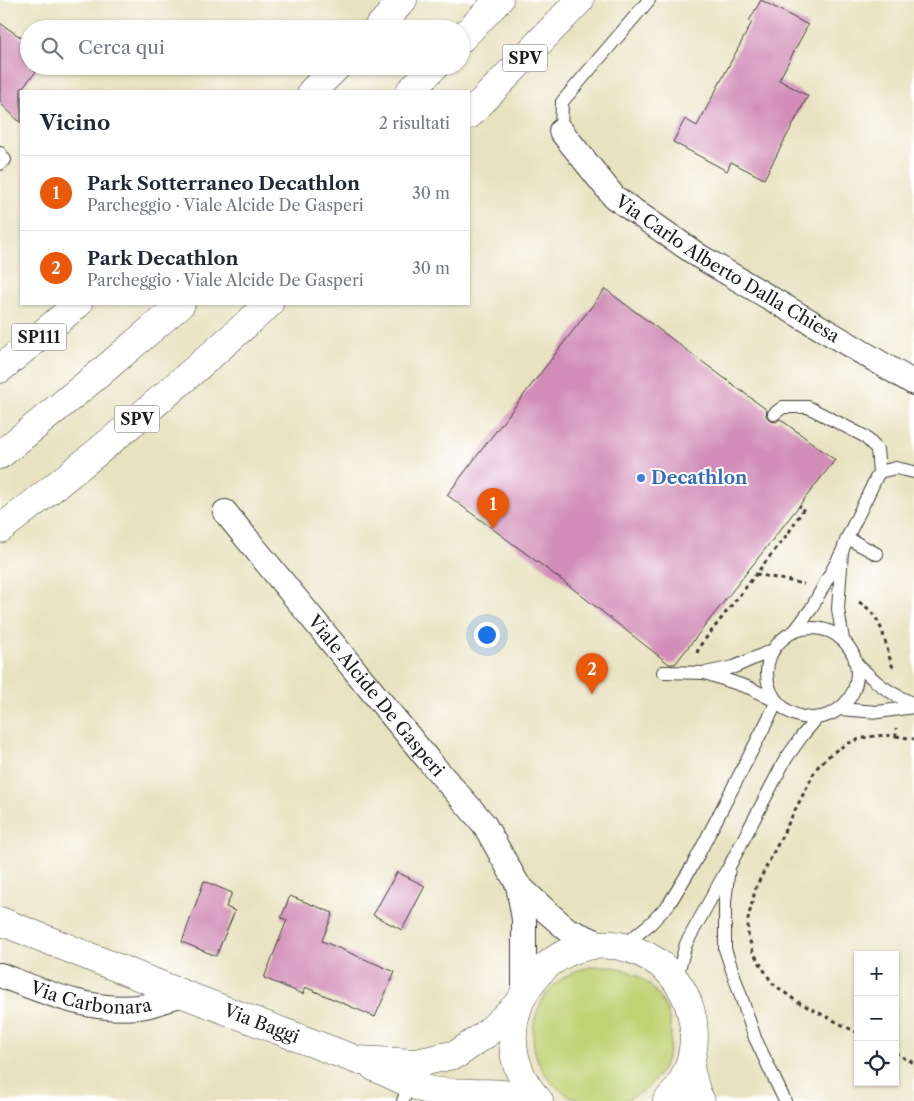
<!DOCTYPE html>
<html lang="it">
<head>
<meta charset="utf-8">
<style>
	body { margin:0; font-family:"Libre Caslon Text",serif; background:#f2f2f3; color:#1f2937 }
	.controls { position:absolute; right:15px; bottom:15px; display:grid; overflow:hidden; border-radius:0px; box-shadow:0 1px 4px #0004 }
	.controls button { width:45px; height:45px; display:grid; place-items:center; padding:0; border:0; border-bottom:1px solid #e0e1e3; background:#fff; color:#1f2937; font:25px sans-serif }
	.you { position:absolute; left:486px; top:634px; width:18px; height:18px; margin:-12px; border:4px solid #fff; border-radius:50%; background:#1a73e8; box-shadow:0 0 0 8px #1a73e833 }
	.badge { display:grid; place-items:center; width:32px; height:32px; border-radius:50%; background:#ea580c; color:#fff; font-size:16px; font-weight:700 }
	.pin { position:absolute; translate:-50% -41px; filter:drop-shadow(0 1px 2px #0008) }
	.pin::after { content:''; position:absolute; top:26px; width:18px; height:15px; background:inherit; clip-path:polygon(0 0,100% 0,50% 100%) }
	.list { margin:0; padding:0; list-style:none }
	h2 { display:flex; justify-content:space-between; align-items:center; height:65px; margin:0; padding:0 20px; font-size:21px }
	h2 small { font-size:16px; font-weight:400; color:#747a83 }
	.list li { display:grid; grid-template-columns:32px 1fr auto; gap:15px; align-items:center; box-sizing:border-box; height:75px; padding:0 20px; border-top:1px solid #e0e1e3 }
	.list b { display:block; font-size:19px; white-space:nowrap }
	.list p { margin:0; font-size:16px; white-space:nowrap; color:#747a83 }
	.list em { font-size:16px; font-style:normal; color:#747a83 }
	.icon { flex:none; width:28px; height:28px; fill:none; stroke:currentColor; stroke-width:2; stroke-linecap:round; stroke-linejoin:round }
	.map { position:relative; flex:none; width:914px; height:1101px; overflow:hidden }
	.search { position:absolute; background:#fff; box-shadow:0 1px 4px #0004; left:20px; top:20px; width:450px; height:55px; display:flex; align-items:center; gap:12px; box-sizing:border-box; padding:0 18px; border-radius:28px; color:#747a83; font-size:19px }
	.panel { position:absolute; background:#fff; box-shadow:0 1px 4px #0004; left:20px; top:90px; width:450px; height:215px; border-radius:0px }
	.map>svg:first-child { display:block }
</style>
</head>
<body>
<div class="map">
<svg width="914" height="1101" viewBox="0 0 914 1101">
	<rect width="100%" height="100%" fill="#fff"/>
	<filter id="ink" filterUnits="userSpaceOnUse"><feTurbulence type="fractalNoise" baseFrequency=".02" numOctaves="2"/><feDisplacementMap in="SourceGraphic" scale="10" xChannelSelector="R" yChannelSelector="G"/><feConvolveMatrix kernelMatrix="1 2 1 2 8 2 1 2 1" color-interpolation-filters="sRGB"/></filter>
	<filter id="wash" filterUnits="userSpaceOnUse"><feTurbulence type="fractalNoise" baseFrequency=".0096" numOctaves="4" result="noise"/><feDisplacementMap in="SourceGraphic" scale="20" xChannelSelector="R" yChannelSelector="G"/><feGaussianBlur stdDeviation="1.12" result="paint"/><feColorMatrix in="noise" values="0 0 0 0 0 0 0 0 0 0 0 0 0 0 0 0 0 1.4 0 .05"/><feComposite in="paint" operator="in"/></filter>
	<g filter="url(#wash)">
		<rect width="100%" height="100%" fill="#e9e2c1"/>
		<circle fill="#c1d275" stroke="#6e7748" cx="602" cy="1035" r="69"/>
		<g id="blocks">
			<g fill="#d28eb8">
				<path d="M761,0l47,25 -29,55 29,16 -44,83 -33,-17 -4,9 -54,-29 12,-23 12,7 55,-104 -3,-1z"/>
				<path d="M0,23l29,20v23h12l-20,23v34l-21,-20z"/>
				<path d="M605,289l162,121 -1,6 5,5 5,1 4,-3 55,41 -160,204h-6l-106,-83 -116,-86z"/>
				<path d="M397,872l28,14 -23,44 -29,-15z"/>
				<path d="M204,881l28,12 -6,14 9,4 -19,45 -34,-14z"/>
				<path d="M290,896l43,17 -11,28 73,31 -20,45 -70,-30 -2,7 -39,-16 23,-58 -6,-2z"/>
			</g>
		</g>
	</g>
	<g filter="url(#ink)">
		<use href="#blocks" fill-opacity="0" stroke="#3b3a35" stroke-width="1"/>
		<g fill="none" stroke-linecap="round" stroke-linejoin="round">
			<defs>
				<g id="lane">
					<path d="M561,131l1,-29 87,-102"/>
					<path d="M0,153l5,7 -5,4"/>
					<path d="M774,414l9,-7h25l56,29 13,13 2,23 -32,66 -5,14"/>
					<path d="M879,472l17,-4 18,4"/>
					<path d="M847,538l30,16"/>
					<circle cx="812" cy="673" r="45"/>
					<path d="M794,632l17,-23 31,-57 -4,57 5,31"/>
					<path d="M855,662c21,21 32,30 59,42"/>
					<path d="M663,672l42,1"/>
					<path d="M839,709l39,3 36,-5"/>
					<path d="M623,946l28,-23 18,-19 25,-41 83,-161 -27,-14 -45,-15 29,-6 39,-17"/>
					<path d="M676,980l10,-36 40,-73"/>
					<path d="M403,1101l7,-19"/>
					<path d="M785,1101l-30,-63 -30,-89v-47l4,-35 56,-107 17,-24 15,-18"/>
				</g>
				<g id="street">
					<path id="s1" d="M561,131l53,66 85,59 215,127"/>
					<path id="s2" d="M225,512l205,250 54,62 34,61 29,27 21,18 33,14"/>
					<path d="M518,885l6,34v73"/>
					<path id="s3" d="M0,975c45,17 89,37 138,32 15,-1 30,-9 45,-13"/>
				</g>
				<g id="secondary">
					<path id="s4" d="M0,921l183,73 174,66 60,3 40,-9 29,-20 32,-30"/>
					<path d="M374,1067c15,6 43,22 58,24 33,5 68,-3 100,10"/>
					<path d="M690,1068l7,26 4,7"/>
					<path d="M539,1101c-74,-81 23,-199 115,-141 22,14 35,37 39,62 4,29 -5,59 -26,79"/>
				</g>
				<g id="primary">
					<path d="M377,29l26,-29"/>
					<path d="M312,91l26,-25"/>
					<path d="M0,369l78,-65"/>
				</g>
				<g id="highway">
					<path d="M461,39l38,-39"/>
					<path d="M410,91l25,-25"/>
					<path d="M469,115l111,-115"/>
					<path d="M0,455l99,-81 82,-70"/>
					<path d="M0,529c93,-70 182,-147 269,-225"/>
				</g>
			</defs>
			<use href="#lane" stroke="#3b3a35" stroke-width="14"/>
			<use href="#street" stroke="#3b3a35" stroke-width="26"/>
			<use href="#secondary" stroke="#3b3a35" stroke-width="29"/>
			<use href="#primary" stroke="#3b3a35" stroke-width="29"/>
			<use href="#highway" stroke="#3b3a35" stroke-width="29"/>
			<g stroke="#3b3a35" stroke-width="3" stroke-dasharray="4 4" stroke-linecap="butt">
				<path d="M756,574l48,10"/>
				<path d="M859,602c27,16 24,42 35,68"/>
				<path d="M697,653l2,-6 90,-115 15,-24 -5,-2"/>
				<path d="M896,736l18,3"/>
				<path d="M858,1033l-62,-32 -24,-18 -19,-31 -5,-18v-15l8,-32 60,-118c21,-25 47,-36 80,-33v-8"/>
				<path d="M895,1053l19,10"/>
			</g>
			<use href="#lane" stroke="#fff" stroke-width="12"/>
			<use href="#street" stroke="#fff" stroke-width="24"/>
			<use href="#secondary" stroke="#fff" stroke-width="28"/>
			<use href="#primary" stroke="#fff" stroke-width="28"/>
			<use href="#highway" stroke="#fff" stroke-width="28"/>
		</g>
	</g>
	<circle fill="#3f7fe0" stroke="#fff" stroke-width="2" cx="641" cy="478" r="5"/>
	<g text-anchor="middle" dominant-baseline="central" stroke-width="4" stroke-linejoin="round" paint-order="stroke">
		<g fill="#fff" stroke="#606060" stroke-width="1">
			<rect x="502.5" y="44.5" width="45" height="27" rx="4"/>
			<rect x="11.5" y="323.5" width="55" height="27" rx="4"/>
			<rect x="114.5" y="405.5" width="45" height="27" rx="4"/>
		</g>
		<g font-size="16" font-weight="bold" fill="#1c1c1c">
			<text x="525" y="58">SPV</text>
			<text x="39" y="337">SP111</text>
			<text x="137" y="419">SPV</text>
		</g>
		<g font-size="18" fill="#1c1c1c" stroke="#fff">
			<text stroke="none"><textPath href="#s1" startOffset="219">Via Carlo Alberto Dalla Chiesa</textPath></text>
			<text stroke="none"><textPath href="#s2" startOffset="238">Viale Alcide De Gasperi</textPath></text>
			<text stroke="none"><textPath href="#s3" startOffset="95">Via Carbonara</textPath></text>
			<text stroke="none"><textPath href="#s4" startOffset="281">Via Baggi</textPath></text>
		</g>
		<g font-size="18" font-weight="bold" fill="#366cbe" stroke="#fff" text-anchor="start">
			<text x="651" y="478">Decathlon</text>
		</g>
	</g>
</svg>
<div class="controls">
<button>+</button>
<button>−</button>
<button><svg class="icon" aria-label="locate" viewBox="0 0 24 24"><circle cx="12" cy="12" r="6"/><path d="M12 2v4M12 18v4M2 12h4M18 12h4"/></svg></button>
</div>
<div class="you"></div>
<div class="pin badge" style="left:493px;top:529px">1</div>
<div class="pin badge" style="left:592px;top:694px">2</div>
<div class="search"><svg class="icon" aria-label="search" viewBox="0 0 24 24"><circle cx="10" cy="10" r="6"/><path d="M15 15l6 6"/></svg>Cerca qui</div>
<section class="panel">
<h2>Vicino<small>2 risultati</small></h2>
<ul class="list">
<li><span class="badge">1</span><div><b>Park Sotterraneo Decathlon</b><p>Parcheggio · Viale Alcide De Gasperi</p></div><em>30 m</em></li>
<li><span class="badge">2</span><div><b>Park Decathlon</b><p>Parcheggio · Viale Alcide De Gasperi</p></div><em>30 m</em></li>
</ul>
</section>
</div>
</body>
</html>
